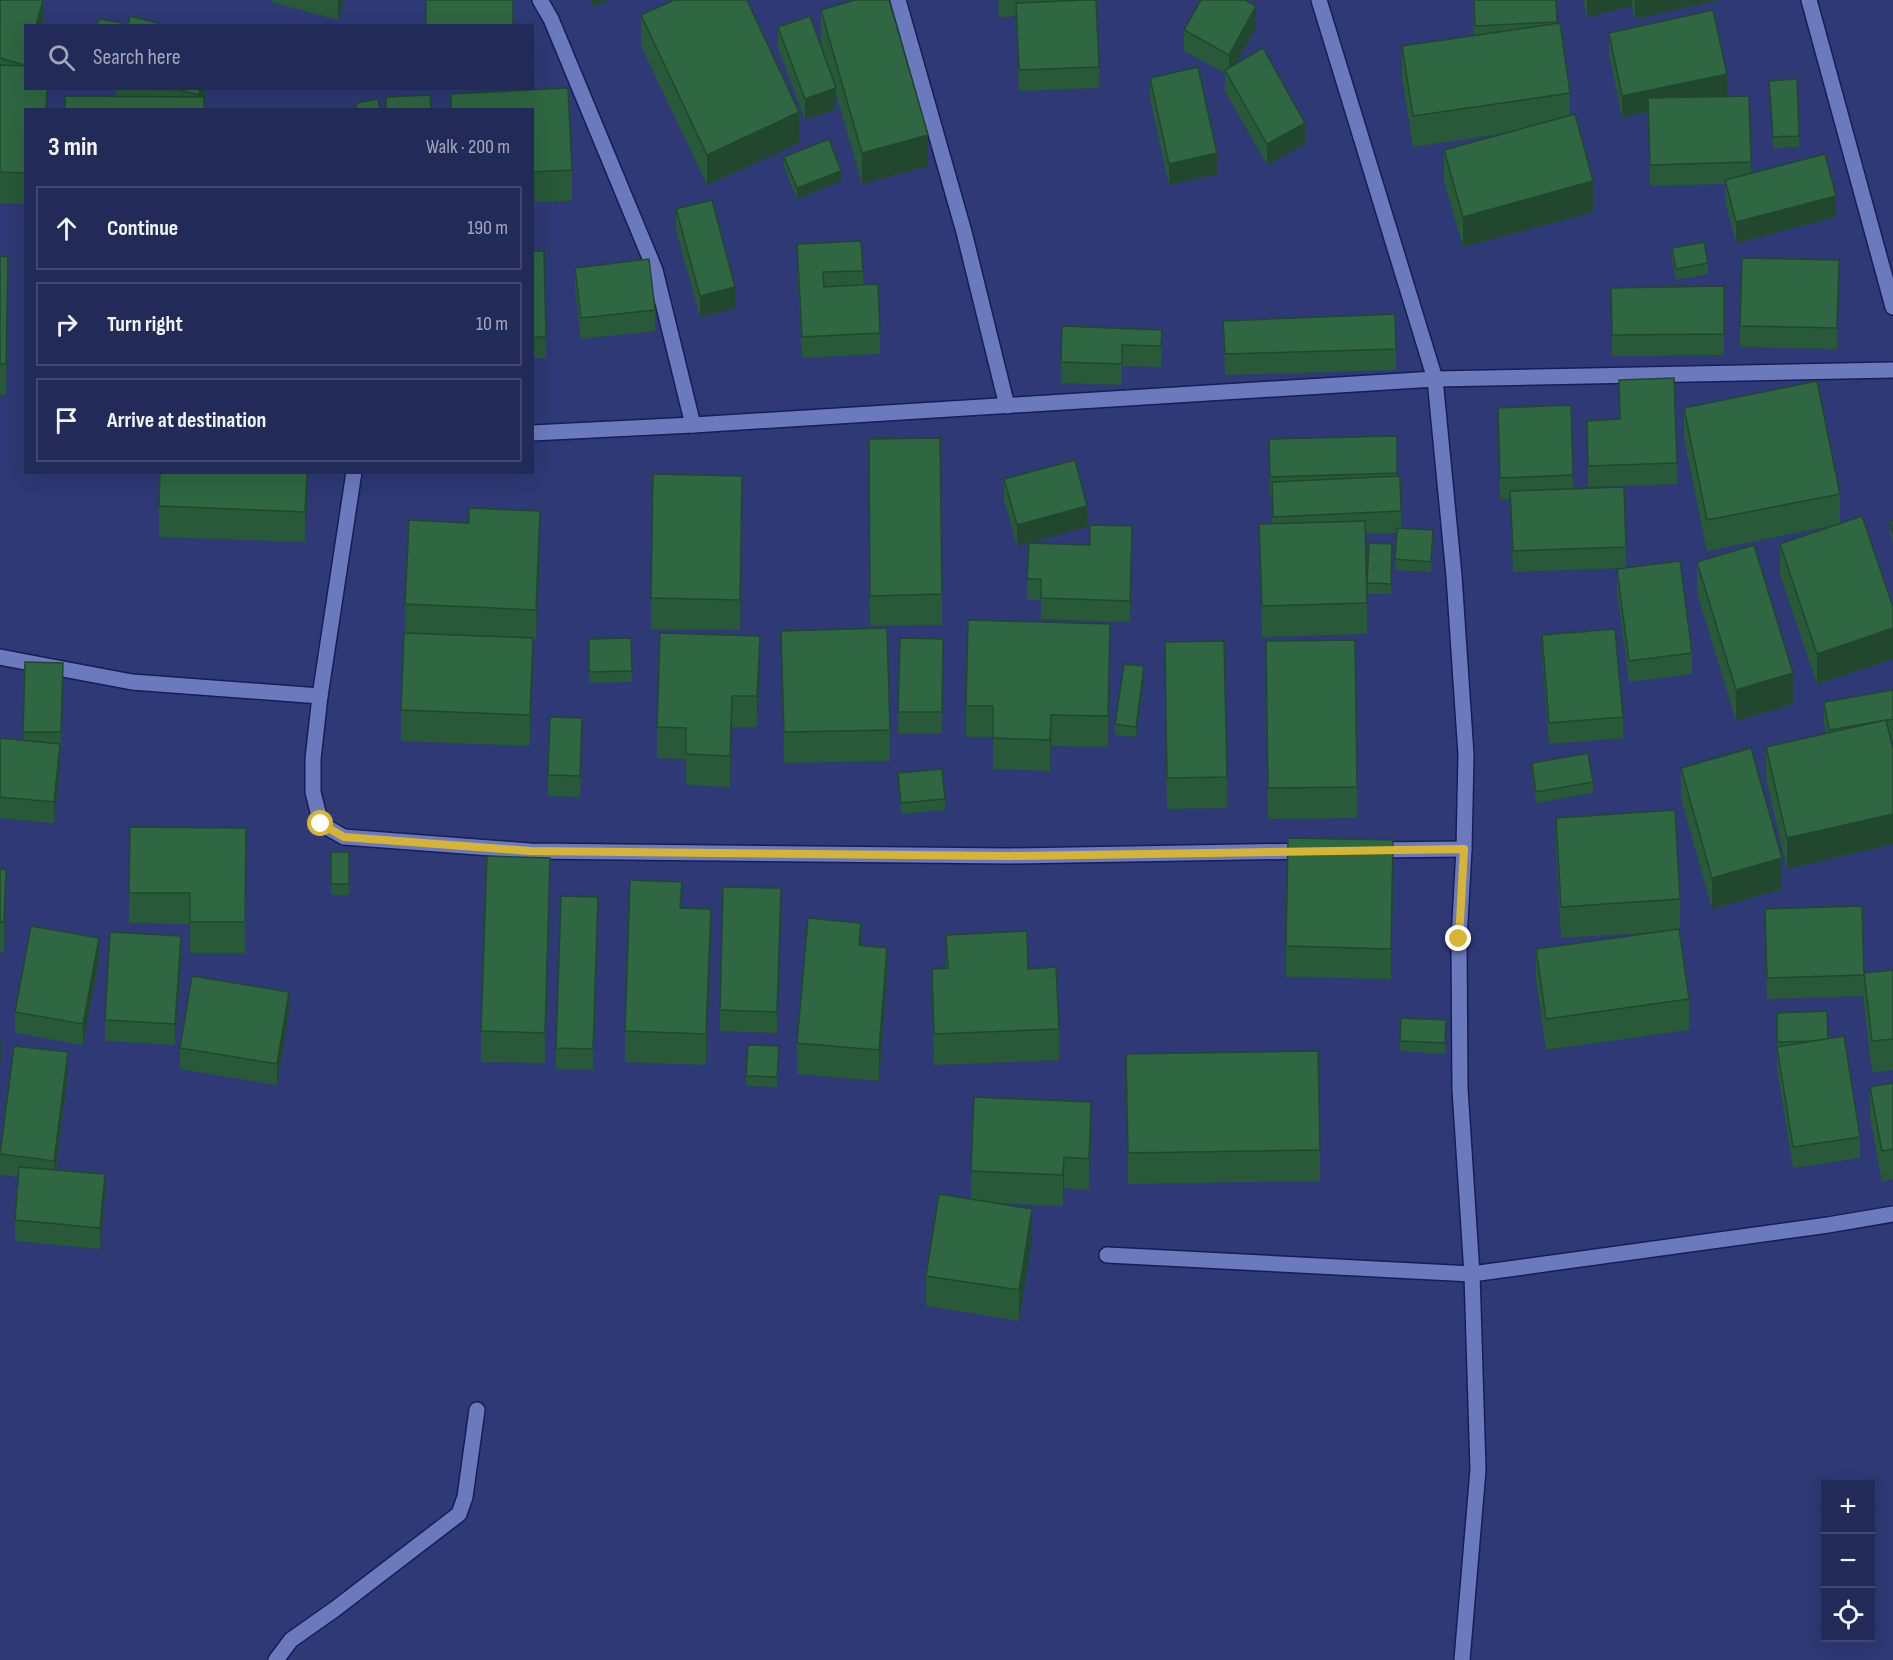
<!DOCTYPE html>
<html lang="en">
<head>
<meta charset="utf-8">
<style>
	body { margin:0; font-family:"Sofia Sans Condensed",sans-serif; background:#2a335e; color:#f1f3f6 }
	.controls { position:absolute; right:18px; bottom:18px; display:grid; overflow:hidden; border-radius:0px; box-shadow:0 6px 24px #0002 }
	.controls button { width:54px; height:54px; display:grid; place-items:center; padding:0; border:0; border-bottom:2px solid #3f476e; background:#222b58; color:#f1f3f6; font:30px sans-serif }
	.stop { position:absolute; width:18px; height:18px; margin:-14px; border:4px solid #d7b434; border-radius:50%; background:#fff }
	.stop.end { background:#d7b434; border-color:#fff; box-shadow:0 2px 6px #0008 }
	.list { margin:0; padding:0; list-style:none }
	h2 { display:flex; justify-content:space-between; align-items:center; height:78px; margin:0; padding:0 24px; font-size:26px }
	h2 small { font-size:20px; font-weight:400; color:#a2a7ba }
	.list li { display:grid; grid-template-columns:39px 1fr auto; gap:18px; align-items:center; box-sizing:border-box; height:84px; margin:0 12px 12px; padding:0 12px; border:2px solid #3f476e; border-radius:0px }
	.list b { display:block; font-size:22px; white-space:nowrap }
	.list em { font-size:20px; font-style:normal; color:#a2a7ba }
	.icon { flex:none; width:33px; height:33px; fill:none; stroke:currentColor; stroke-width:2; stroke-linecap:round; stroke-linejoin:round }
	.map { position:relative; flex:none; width:1893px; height:1660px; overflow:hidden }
	.search { position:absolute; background:#222b58; box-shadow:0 6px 24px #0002; left:24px; top:24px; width:510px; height:66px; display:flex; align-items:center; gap:15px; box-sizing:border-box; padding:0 21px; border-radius:0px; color:#a2a7ba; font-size:22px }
	.panel { position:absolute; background:#222b58; box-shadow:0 6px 24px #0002; left:24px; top:108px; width:510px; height:366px; border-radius:0px }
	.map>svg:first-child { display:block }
</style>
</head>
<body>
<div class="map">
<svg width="1893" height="1660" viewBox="0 0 1893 1660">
	<rect width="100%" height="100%" fill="#2e3975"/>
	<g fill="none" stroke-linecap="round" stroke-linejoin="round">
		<defs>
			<path id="lane" d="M276,1660l15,-20 44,-31 124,-95 6,-17 12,-87"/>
			<g id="street">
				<path d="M540,0l11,19 104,251 38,155"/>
				<path d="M898,0l66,232 43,174"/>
				<path d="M1319,0l116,379 19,197 12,179 -2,94 -5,90 1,150 12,185 6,196 -16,190"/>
				<path d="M1809,0l84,307"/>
				<path d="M532,433l161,-8 742,-46 458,-9"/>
				<path d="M354,472l-34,224 -7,63v33l8,32 23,13 186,14 479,5 299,-5"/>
				<path d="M0,657l132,25 188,14"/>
				<path d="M1374,850l90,-1"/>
				<path d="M1107,1255l365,19 356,-49 65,-11"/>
			</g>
		</defs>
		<use href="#lane" stroke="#181d57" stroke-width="18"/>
		<use href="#street" stroke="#181d57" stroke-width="18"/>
		<use href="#lane" stroke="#6b7abd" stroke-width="15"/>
		<use href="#street" stroke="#6b7abd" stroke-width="15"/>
	</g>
	<g fill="#285939">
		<path d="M0,0l43,21 -1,5h-16v62h22v10l-22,12v94l-26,-1z"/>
		<path d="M271,0h73l-6,20 -67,-18z"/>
		<path d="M998,0h98l3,67v21l-80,3 -3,-75 -17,2z"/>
		<path d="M1473,0h83l1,24 13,69v23l23,96 -130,35 -19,-66v-31l62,-17 -93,14 -11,-70v-31l72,-11z"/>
		<path d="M1583,0h136l-84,19 -3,-13 -45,11z"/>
		<path d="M821,10l107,156 -66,18 -26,-90v15l-31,11 -27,-72v-21l49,36 -6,-22z"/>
		<path d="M641,15l158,128 -92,42 -66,-139z"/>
		<path d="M1256,27l-20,36 69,81 -38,21 -42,-74v-18l-41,-22v-21z"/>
		<path d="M1609,33l118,62 -9,1h31l2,78 85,43 -100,26 -11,-42v-17l-75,2 -2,-74 -26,5 -13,-63z"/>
		<path d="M1150,78l67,96 -48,11 -19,-86z"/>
		<path d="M1769,81l30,55v11l-26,1z"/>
		<path d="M116,88h90l-2,9 -88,-1z"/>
		<path d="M568,88l4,82v31l-40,1v-92h-81v-16z"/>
		<path d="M784,157l57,24 -44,18 -13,-32z"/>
		<path d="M676,209l59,99 -35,9 -24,-87z"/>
		<path d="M797,244l66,27v14l17,48v21l-78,4 -5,-93z"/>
		<path d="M1672,248l36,15v11l-32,6 -4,-21z"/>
		<path d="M532,251h12l2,107h-14z"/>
		<path d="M0,256l8,31 -2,108h-6z"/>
		<path d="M575,268l80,42v21l-74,8 -6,-50z"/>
		<path d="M1839,281l-2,68 -97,-2v-21z"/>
		<path d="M1724,286v69l-112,1 -1,-68z"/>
		<path d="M1223,321l173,28v21l-171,5z"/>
		<path d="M1162,330l-1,37 -39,-1v19l-61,-2v-21z"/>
		<path d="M1619,380l58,83v21l-89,3 -1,-66 32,-2z"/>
		<path d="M1498,408l75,67v14l53,58v21l-113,4 -3,-73h-10z"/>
		<path d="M1684,408l156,86v30l53,83v52l-76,25 -37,-109v-31l55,-19 -128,26 -23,-112z"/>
		<path d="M1397,436v40l4,35v18l32,12 -2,31 -36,-2 1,-37 -30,1 1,100 -105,3 -3,-113 13,-1v-25h-2l-1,-59z"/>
		<path d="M869,470l73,124v31l-72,1z"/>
		<path d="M308,472l-3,70 -146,-5v-31z"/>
		<path d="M1004,479l83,48 -70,19 -13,-46z"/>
		<path d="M742,507l-2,123 -89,-1v-31z"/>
		<path d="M1890,520h3v24l-3,-13z"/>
		<path d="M540,542l-4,98h-3l-3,106 -129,-5v-31l4,-77v-29z"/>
		<path d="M1369,543l23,1 -1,50h-24z"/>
		<path d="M1132,547l-2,75 -89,-3v-19h-14v-21z"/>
		<path d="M1697,562l96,142 -57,17 -39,-128z"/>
		<path d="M1617,569l75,84v21l-63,8 -12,-92z"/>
		<path d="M781,631l109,99v31l-106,2z"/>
		<path d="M1542,635l81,82v21l-74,6 -7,-88z"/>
		<path d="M631,638l1,44 -43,1v-44z"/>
		<path d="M900,638l43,1 -1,94h-44z"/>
		<path d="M1110,654l-2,93 -57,-1 -1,25 -57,-2v-32h-27v-31z"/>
		<path d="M25,662l38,22 -3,81 -6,58 -54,-5v-80l23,2z"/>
		<path d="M760,667l-3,60h-25l-2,60 -44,-2v-26l-29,-1v-31z"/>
		<path d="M1165,672l62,105v31l-60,1z"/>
		<path d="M1266,672l91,115v31l-89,1z"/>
		<path d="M1144,677l-8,60 -21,-2v-11z"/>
		<path d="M1893,690v50l-2,1 2,8v95l-106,25 -21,-91v-31l60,-14 -2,-10v-21z"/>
		<path d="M582,739l-2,58 -32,-1v-21z"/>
		<path d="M1532,763l61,19v11l-57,10 -4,-30z"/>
		<path d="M1681,768l101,121 -70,20 -31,-110z"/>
		<path d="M898,773l47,26v11l-44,4 -3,-30z"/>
		<path d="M1556,818l124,81v31h-1l10,69v31l-143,20 -10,-71v-30l122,-17 -97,6 -5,-89z"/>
		<path d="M130,827l116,1 -1,125h-55v-29l-61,-1z"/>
		<rect x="331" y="852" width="18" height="43"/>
		<path d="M0,869l6,32 -2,52 -4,-1z"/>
		<path d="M1393,871l-2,108 -105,-2v-31z"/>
		<path d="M550,889l-5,174 -64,-1v-31z"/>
		<path d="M781,909l-4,124 -57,-2v-21z"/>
		<path d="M1765,909l99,64 29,-3v100l-21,2 -8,-68v-8l-97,3z"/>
		<path d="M598,918l-5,152 -37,-1v-21z"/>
		<path d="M946,935l113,94v31l-125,5 -2,-66v-30l14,-1z"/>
		<path d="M711,939l-5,126 -81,-3v-31z"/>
		<path d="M181,957l-6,88 -70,-4v-21z"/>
		<path d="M99,959l-16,86 -68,-12v-21z"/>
		<path d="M887,979l-8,102 -82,-7v-31z"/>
		<path d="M289,1013l-12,72 -97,-16v-21z"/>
		<path d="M1777,1013l51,26 32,98v21l-67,10 -16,-100z"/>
		<path d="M1446,1031l-1,23 -45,-3v-10z"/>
		<path d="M779,1057l-2,30 -31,-1v-10z"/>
		<path d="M68,1073l-12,97 49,25 -5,54 -85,-8v-21l4,-43 -19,-2v-24z"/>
		<path d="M1893,1083v96l-11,3 -12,-64v-31z"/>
		<path d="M1126,1085l194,65v31l-192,3z"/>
		<path d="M1091,1133l-2,57 -25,-2 -1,18 -69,-3 38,37 -13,81 -93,-15v-30l45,-77v-28z"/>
	</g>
	<g fill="#21482e">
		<path d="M43,0v21l-1,5h-6z"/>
		<path d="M338,0h6l-6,20z"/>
		<path d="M592,0h17l-17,7z"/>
		<path d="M1587,0h45v6l-45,11z"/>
		<path d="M1635,0h84l-84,19z"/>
		<path d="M1256,6v21l-27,49v-21z"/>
		<path d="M1727,74v21l-105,22v-21z"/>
		<path d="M47,88h1v22h-2z"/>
		<path d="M200,88h6l-6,22h-1v-15z"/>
		<path d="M836,88v21l-31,11v-21z"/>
		<path d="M799,112v31l-92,42v-30z"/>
		<path d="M1305,123v21l-38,21v-21z"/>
		<path d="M928,135v31l-66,18v-31z"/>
		<path d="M1217,153v21l-48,11v-21z"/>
		<path d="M841,171v10l-44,18v-11z"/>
		<path d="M1593,181v31l-130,35v-30z"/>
		<path d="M1836,196v21l-100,26v-21z"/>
		<path d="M8,257v30l-2,108v-31z"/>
		<path d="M1839,260v21l-2,68v-21z"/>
		<path d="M735,287v21l-35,9v-21z"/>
		<path d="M307,472h1l-3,70v-30z"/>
		<path d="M742,476v31l-2,123v-30z"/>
		<path d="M1087,506v21l-70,19v-21z"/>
		<path d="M540,511v31l-4,98v-30z"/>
		<path d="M1132,526v21l-2,75v-21z"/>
		<path d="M1110,624v30l-2,93v-31z"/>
		<path d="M1893,628v31l-76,25v-30z"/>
		<path d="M760,636v31l-3,60v-31z"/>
		<path d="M533,638v30l-3,78v-31z"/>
		<path d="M63,663v21l-2,69v-21z"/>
		<path d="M1144,666v11l-8,60v-10z"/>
		<path d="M1793,673v31l-57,17v-31z"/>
		<path d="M732,696v31l-2,60v-31z"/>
		<path d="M1051,715v31l-1,25v-31z"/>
		<path d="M60,744v21l-6,58v-21z"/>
		<path d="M1893,814v30l-106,25v-31z"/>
		<path d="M1393,840v31l-2,108v-30z"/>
		<path d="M550,858v31l-5,174v-30z"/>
		<path d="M1782,858v31l-70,20v-31z"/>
		<path d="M6,870v31l-2,52v-31z"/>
		<path d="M781,888v21l-4,124v-21z"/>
		<path d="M598,897v21l-5,152v-21z"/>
		<path d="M711,909v30l-5,126v-31z"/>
		<path d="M861,923v30l-2,-8z"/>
		<path d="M181,936v21l-6,88v-21z"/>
		<path d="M99,938v21l-16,86v-21z"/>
		<path d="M887,948v31l-8,102v-31z"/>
		<path d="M289,992v21l-12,72v-21z"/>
		<path d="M1,1038v21l-1,5v-21z"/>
		<path d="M68,1052v21l-14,109v-21z"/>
		<path d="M1091,1102v31l-2,57v-31z"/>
		<path d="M1064,1157v31l-1,18v-31z"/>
		<path d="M105,1174v21l-5,54v-21z"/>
		<path d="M1032,1209v31l-13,81v-31z"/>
	</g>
	<g fill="#2f6742" stroke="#21482e" stroke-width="1.5">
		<path d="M0,0h43l-7,26h-10v34l-2,5 -24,-7z"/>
		<rect x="426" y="0" width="87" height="26"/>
		<path d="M674,0h73l52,112 -92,43 -66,-140z"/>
		<path d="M855,0h34l39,135 -66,18 -41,-143z"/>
		<path d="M1085,0h11l3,67 -80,3 -3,-67z"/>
		<path d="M1201,0h44l11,6 -27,49 -45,-25z"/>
		<path d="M1474,0h82l1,22 -82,4z"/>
		<path d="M1713,10l14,64 -105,22 -13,-63z"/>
		<path d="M130,16l39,10h-41z"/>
		<path d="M810,16l26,72 -31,11 -27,-72z"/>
		<path d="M99,19l25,4v3h-27z"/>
		<path d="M1560,23l10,70 -157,23 -11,-70z"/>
		<path d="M1263,48l42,75 -38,21 -42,-74z"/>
		<path d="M0,65l26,1v22h21l-1,22h-20v63l-26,-1z"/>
		<path d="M1198,67l19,86 -48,11 -19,-86z"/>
		<path d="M1797,79l2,57 -26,1 -4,-56z"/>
		<path d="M172,88h28l-1,7z"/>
		<path d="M568,88l4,82 -40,2v-62h-81v-16z"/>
		<path d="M430,95l1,15h-45v-13z"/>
		<path d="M65,96l139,1v13h-139z"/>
		<path d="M1749,96l2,66 -101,3 -2,-67z"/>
		<path d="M378,99l2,11h-23l-1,-7z"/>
		<path d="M1575,114l18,67 -130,36 -19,-67z"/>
		<path d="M829,139l12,32 -44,17 -13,-31z"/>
		<path d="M1825,154l11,42 -100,26 -11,-42z"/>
		<path d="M712,200l23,87 -35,9 -24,-87z"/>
		<path d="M861,241l2,30 -40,1 1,15 54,-3 2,49 -78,4 -5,-93z"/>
		<path d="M1704,242l4,21 -32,6 -4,-21z"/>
		<path d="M532,251h12l2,86h-14z"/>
		<path d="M0,256l8,1 -2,107h-6z"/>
		<path d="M1742,258l97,2 -2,68 -97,-2z"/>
		<path d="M649,259l6,51 -74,8 -6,-50z"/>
		<path d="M1724,286v48l-112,1 -1,-47z"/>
		<path d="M1395,314l1,35 -171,5 -2,-33z"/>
		<path d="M1062,326l100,4 -1,16 -39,-1v19l-61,-2z"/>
		<path d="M1674,378l3,85 -89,3 -1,-45 33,-2 -1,-39z"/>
		<path d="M1817,381l23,113 -133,26 -23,-112z"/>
		<path d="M1571,405l2,70 -73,3 -2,-70z"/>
		<path d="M1397,436v37l-127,4 -1,-38z"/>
		<path d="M940,438l2,156 -72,2 -1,-157z"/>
		<path d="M1075,460l12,46 -70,19 -13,-46z"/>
		<path d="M160,472h147l-2,40 -146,-6z"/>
		<path d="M653,474l89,2 -2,124 -89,-2z"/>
		<path d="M1400,476l1,35 -128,6 -1,-35z"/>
		<path d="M1624,487l2,60 -113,4 -3,-60z"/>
		<path d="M469,508l71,3 -4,99 -131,-6 4,-84 60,3z"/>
		<path d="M1862,516l31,91v21l-76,26 -37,-110z"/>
		<path d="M1890,520h3v13z"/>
		<path d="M1365,521l2,82 -105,3 -3,-82z"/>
		<path d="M1090,525l42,1 -2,75 -89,-3v-19h-14l2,-36 61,2z"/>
		<path d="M1397,528l36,2 -2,32 -36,-3z"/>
		<path d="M1369,543l23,1 -1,40 -24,-1z"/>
		<path d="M1754,545l39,128 -57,17 -39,-128z"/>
		<path d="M1680,561l12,92 -63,8 -12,-92z"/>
		<path d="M968,620l142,4 -2,92 -57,-1 -1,25 -57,-2v-32h-27z"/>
		<path d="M887,628l3,102 -106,2 -3,-101z"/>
		<path d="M1615,629l8,88 -74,6 -7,-88z"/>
		<path d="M404,633l129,5 -3,77 -129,-5z"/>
		<path d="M660,633l100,3 -3,60h-25l-2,60 -44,-2v-26l-29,-1z"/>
		<path d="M631,638l1,33 -43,1v-33z"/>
		<path d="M900,638l43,1 -1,73h-44z"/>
		<path d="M1355,640l2,147 -89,1 -2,-147z"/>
		<path d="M1224,641l3,136 -60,1 -2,-136z"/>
		<path d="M25,662l38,1 -2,69h-38z"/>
		<path d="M1124,664l20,2 -8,61 -21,-3z"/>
		<path d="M1893,690v29l-64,11 -5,-28z"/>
		<path d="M550,717l32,1 -2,58 -32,-1z"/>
		<path d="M1886,720l7,29v65l-106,24 -21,-91z"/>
		<path d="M0,738l60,6 -6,58 -54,-5z"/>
		<path d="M1751,748l31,110 -70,20 -31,-110z"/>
		<path d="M1588,753l5,29 -57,10 -4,-29z"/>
		<path d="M942,769l3,30 -44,4 -3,-30z"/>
		<path d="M1675,810l5,89 -119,8 -5,-89z"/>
		<path d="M130,827l116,1 -1,94h-55v-29h-61z"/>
		<path d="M1288,838l105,2 -2,109 -105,-3z"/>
		<rect x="331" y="852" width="18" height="32"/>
		<path d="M487,856l63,2 -5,175 -64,-2z"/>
		<path d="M0,869l6,1 -2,52h-4z"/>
		<path d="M630,880l52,2 -2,26 31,1 -5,125 -81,-3z"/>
		<path d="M723,887l58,1 -4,124 -57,-2z"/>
		<path d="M561,896l37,1 -5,152 -37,-1z"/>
		<path d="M1862,906l2,69 -97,3 -2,-69z"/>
		<path d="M808,918l53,5 -2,22 28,3 -8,102 -82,-7z"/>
		<path d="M31,926l68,12 -16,86 -68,-12z"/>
		<path d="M1679,929l10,70 -143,20 -10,-70z"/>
		<path d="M1027,931l1,38 28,-2 3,62 -125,5 -2,-65 16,-1 -2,-33z"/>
		<path d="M110,932l71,4 -6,88 -70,-4z"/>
		<path d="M1893,970v69l-21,2 -8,-68z"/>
		<path d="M192,976l97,16 -12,72 -97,-16z"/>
		<path d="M1827,1011l1,28 -9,2 -42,1v-29z"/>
		<path d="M1401,1018l45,2 -1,23 -45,-2z"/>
		<path d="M1844,1036l16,101 -67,10 -16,-100z"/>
		<path d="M748,1045l31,1 -2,31 -31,-1z"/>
		<path d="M14,1046l54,6 -14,109 -54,-7z"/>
		<path d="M1318,1051l2,99 -192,3 -2,-99z"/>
		<path d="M1893,1083v66l-11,2 -12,-64z"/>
		<path d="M974,1097l117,5 -2,57 -25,-2 -1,18 -92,-4z"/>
		<path d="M19,1167l86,7 -5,54 -85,-8z"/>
		<path d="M939,1194l93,15 -13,81 -93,-14z"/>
	</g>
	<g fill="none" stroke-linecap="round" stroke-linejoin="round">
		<path stroke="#d7b434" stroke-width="8" d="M321,824l23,13 186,14 479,5 455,-7 -5,90"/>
	</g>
</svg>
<div class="controls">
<button>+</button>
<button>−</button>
<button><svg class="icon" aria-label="locate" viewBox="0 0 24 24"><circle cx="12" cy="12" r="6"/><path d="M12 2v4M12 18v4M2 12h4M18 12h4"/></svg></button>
</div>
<div class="stop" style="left:321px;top:824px"></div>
<div class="stop end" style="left:1459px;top:939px"></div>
<div class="search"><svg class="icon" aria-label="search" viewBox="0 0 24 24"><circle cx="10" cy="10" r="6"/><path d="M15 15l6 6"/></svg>Search here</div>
<section class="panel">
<h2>3 min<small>Walk · 200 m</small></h2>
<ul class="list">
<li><svg class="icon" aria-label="ahead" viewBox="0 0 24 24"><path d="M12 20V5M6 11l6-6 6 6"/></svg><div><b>Continue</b></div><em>190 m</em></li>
<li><svg class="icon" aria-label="right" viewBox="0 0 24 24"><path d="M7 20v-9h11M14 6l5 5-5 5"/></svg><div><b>Turn right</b></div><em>10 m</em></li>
<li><svg class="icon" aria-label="arrive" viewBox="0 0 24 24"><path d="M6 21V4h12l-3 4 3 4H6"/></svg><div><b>Arrive at destination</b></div></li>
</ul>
</section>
</div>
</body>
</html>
